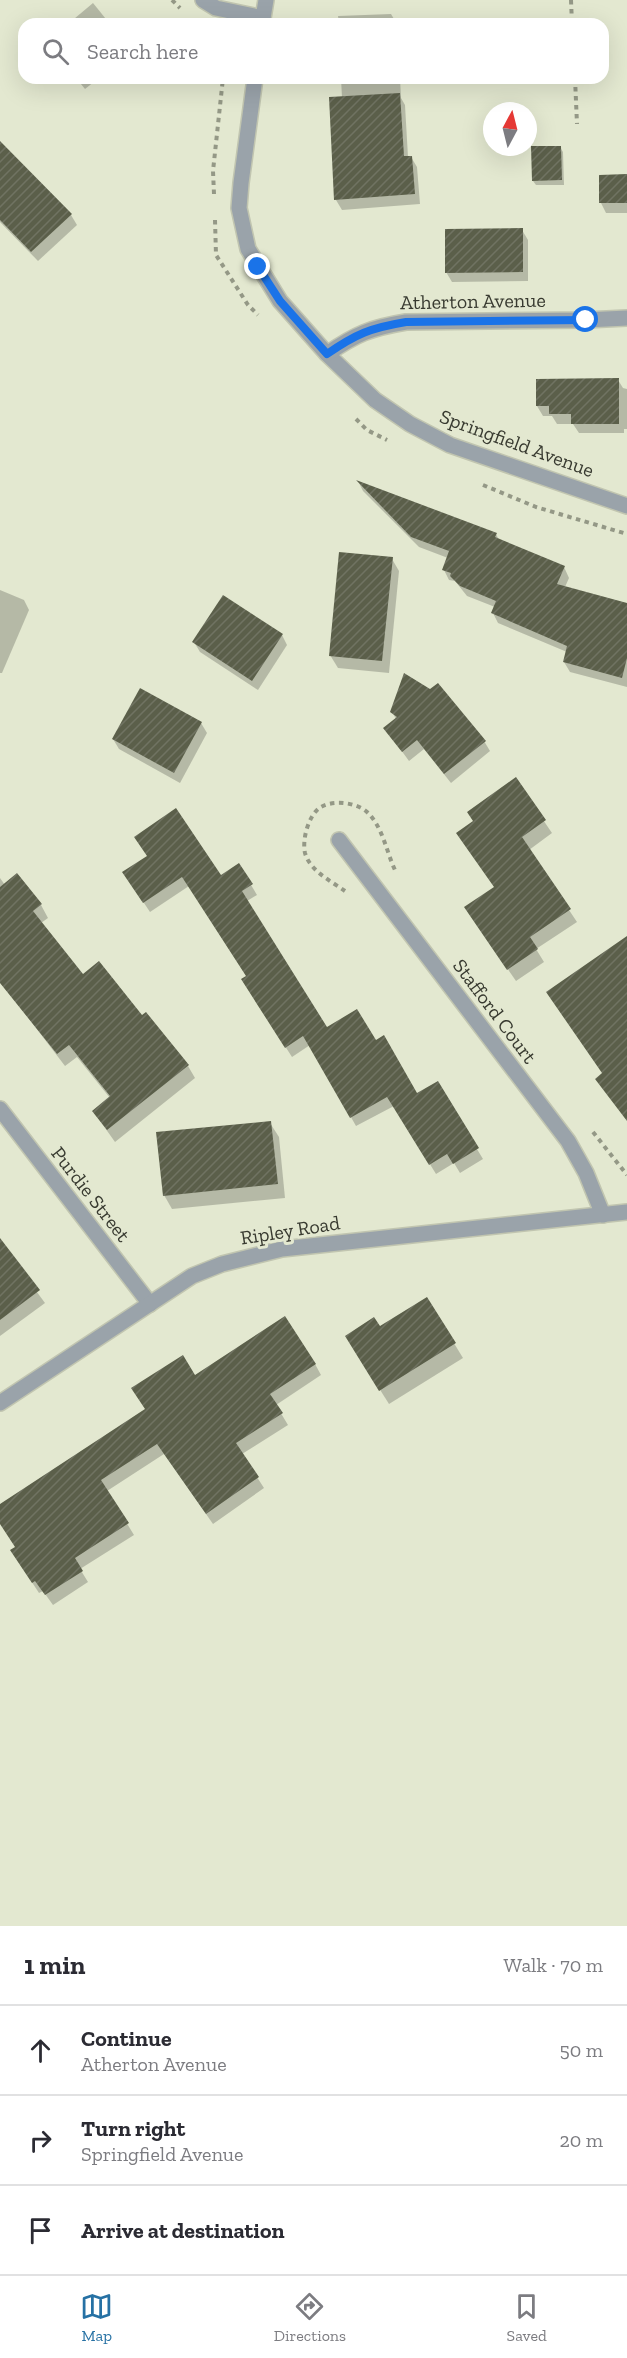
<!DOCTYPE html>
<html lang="en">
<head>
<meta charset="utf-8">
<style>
	body { margin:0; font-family:"Zilla Slab",serif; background:#f7f7f7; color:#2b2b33 }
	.compass { position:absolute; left:483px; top:102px; width:54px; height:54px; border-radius:50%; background:#fff; box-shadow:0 6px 24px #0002; rotate:7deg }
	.stop { position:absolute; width:18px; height:18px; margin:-14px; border:4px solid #1a73e8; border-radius:50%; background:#fff }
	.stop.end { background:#1a73e8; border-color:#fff; box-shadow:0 2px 6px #0008 }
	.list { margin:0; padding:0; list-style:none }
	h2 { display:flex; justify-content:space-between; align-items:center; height:78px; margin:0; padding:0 24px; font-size:26px }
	h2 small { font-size:20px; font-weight:400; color:#7c7c81 }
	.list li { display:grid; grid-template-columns:39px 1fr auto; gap:18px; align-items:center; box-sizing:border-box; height:90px; padding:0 24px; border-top:2px solid #e1e1e2 }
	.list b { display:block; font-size:22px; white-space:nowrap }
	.list p { margin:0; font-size:20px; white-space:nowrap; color:#7c7c81 }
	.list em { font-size:20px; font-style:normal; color:#7c7c81 }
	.icon { flex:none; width:33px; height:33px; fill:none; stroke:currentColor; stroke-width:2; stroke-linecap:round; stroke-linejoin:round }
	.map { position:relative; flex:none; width:627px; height:1926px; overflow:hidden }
	.search { position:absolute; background:#fff; box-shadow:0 6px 24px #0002; left:18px; right:18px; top:18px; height:66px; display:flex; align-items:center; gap:15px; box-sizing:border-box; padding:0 21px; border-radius:18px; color:#7c7c81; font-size:22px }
	.sheet { height:348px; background:#fff }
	nav { display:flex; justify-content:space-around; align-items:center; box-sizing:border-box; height:84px; border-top:2px solid #e1e1e2; background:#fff; font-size:16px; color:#7c7c81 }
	nav a { display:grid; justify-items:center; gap:3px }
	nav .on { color:#2671a4 }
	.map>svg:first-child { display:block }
</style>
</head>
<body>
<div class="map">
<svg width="627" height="1926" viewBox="0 0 627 1926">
	<defs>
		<pattern id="building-hatch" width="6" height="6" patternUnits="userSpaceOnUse" patternTransform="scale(1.5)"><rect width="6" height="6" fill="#5b5f4a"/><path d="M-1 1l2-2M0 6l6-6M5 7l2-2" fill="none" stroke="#707362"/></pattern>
	</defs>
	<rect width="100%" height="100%" fill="#e3e8d0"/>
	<g fill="#0003">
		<path d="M93,3l17,21h-42z"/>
		<path d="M391,14l6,10h-58l-1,-8z"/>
		<path d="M76,78h23l-14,11z"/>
		<path d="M341,78h59l1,20 4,7 3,52h3l6,10 3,37 -78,6 -6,-10 6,-102z"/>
		<path d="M0,143l71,72 6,10 -39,36 -38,-39z"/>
		<path d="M560,147l3,5 1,33h-28l-3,-4z"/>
		<path d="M627,176v37h-21l-5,-10 -1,-26z"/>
		<path d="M522,230l6,10v41l-76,1 -6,-10z"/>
		<path d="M618,380l5,8 4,1v40h-3v4h-45l-6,-9h-16l-5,-8h-9l-6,-10z"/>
		<path d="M359,483l137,51 3,6 65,27 5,11 -4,9 62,17v83l-57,-15 -6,-10 3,-10 -69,-29 -5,-10 2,-6 -28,-11 -12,-15 -6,-1 -5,-10 4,-12 -29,-11 -56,-56z"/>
		<path d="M392,559l7,12 -10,102 -51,-5 -8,-13z"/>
		<path d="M0,590l24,10 5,10 -27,63h-2z"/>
		<path d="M282,635l5,10 -29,45 -58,-38 -6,-10z"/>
		<path d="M430,691l54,50 6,10 -39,32 -27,-34 -15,12 -24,-33 11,-9 -4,-7z"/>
		<path d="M201,723l6,10 -27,50 -61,-34 -6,-10z"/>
		<path d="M516,780l36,53 -23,17 48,72 -41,27 8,13 -28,19 -42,-61 21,-32 -20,-67z"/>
		<path d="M239,865l18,30 -10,6 80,128 48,13 42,53 20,-12 46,76 -23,14 -6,-10 -18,11 -42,-68 -38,20 -46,-81 -18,12 -43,-67 -2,-13 -58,-91 -39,26 -26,-39 96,4z"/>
		<path d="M0,878l5,7 36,20 7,13 -7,5 42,53 59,41 46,49 7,12 -80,64 -22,-31 17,-13 -33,-41 -12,9 -65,-85z"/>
		<path d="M270,1123l9,14 6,61 -113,11 -8,-14z"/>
		<path d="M0,1242l45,61 -45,33z"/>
		<path d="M427,1299l36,59 -74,46 -34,-54z"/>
		<path d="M315,1364l6,11 -45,30 12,20 -46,29 22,34 -51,36 -49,-70 -57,37 27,44 -54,34 8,13 -35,23 -10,-14 -4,2 -21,-32 176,-184z"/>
	</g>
	<g fill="url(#building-hatch)">
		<path d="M400,93l4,63h8l3,38 -81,6 -5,-103z"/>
		<path d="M0,141l72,73 -41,38 -31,-32z"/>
		<path d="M531,146h30l1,34 -30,1z"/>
		<path d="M627,174v29h-28v-28z"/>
		<path d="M523,228v44l-78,1v-44z"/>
		<path d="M619,378v46h-48v-10h-22v-8h-13v-27z"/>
		<path d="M356,480l141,53 -2,4 70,29 -8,18 70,19v55l-5,20 -59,-16 4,-16 -76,-33 5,-12 -36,-15 -10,-10 1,-3 -9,-3 7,-19 -38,-14z"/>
		<path d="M339,552l54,5 -11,104 -53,-5z"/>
		<path d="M223,595l60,39 -31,47 -60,-39z"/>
		<path d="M404,673l26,16 8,-6 48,58 -42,33 -27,-34 -15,12 -19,-24 14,-11 -7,-5z"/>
		<path d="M140,688l62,34 -28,51 -62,-34z"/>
		<path d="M516,777l30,43 -24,17 49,72 -41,28 8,12 -31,21 -43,-63 30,-20 -38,-54 17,-12 -6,-9z"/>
		<path d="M176,808l45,67 18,-12 14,21 -11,7 85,136 30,-18 19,31 8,-5 33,58 21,-12 41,67 -26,16 -6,-10 -18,11 -42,-68 -37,21 -47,-82 -18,12 -44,-69 5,-3 -64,-99 -39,26 -21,-31 25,-16 -13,-19z"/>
		<path d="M17,873l25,31 -9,7 50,63 16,-13 43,54 4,-3 43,53 -82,65 -15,-19 18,-15 -41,-51 -12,9 -57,-71v-96z"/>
		<path d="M627,936v185l-32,-42 7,-6 -56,-81z"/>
		<path d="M271,1121l7,63 -115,12 -7,-64z"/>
		<path d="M0,1238l40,52 -40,30z"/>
		<path d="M427,1297l29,46 -77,48 -34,-55 29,-19 6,9z"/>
		<path d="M285,1316l31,48 -46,30 13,19 -47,30 23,34 -53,37 -49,-70 -56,36 28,43 -54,35 8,13 -38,24 -10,-14 -3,2 -22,-33 5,-3 -15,-23v-20l145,-95 -14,-21 52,-33 12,20z"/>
	</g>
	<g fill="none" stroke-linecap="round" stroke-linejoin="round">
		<defs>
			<g id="minor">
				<path d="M203,0l13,8 47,10"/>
				<path d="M262,24l4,-24"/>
				<path d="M255,78l-14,105 -2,25 9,41 32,52 47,53 48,46 35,24 40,21 177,61"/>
				<path d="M327,354c29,-20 43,-26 79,-32l180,-2 41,-2"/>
				<path d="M339,840l229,301 18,32 17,42"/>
				<path d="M0,1109l150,195"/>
				<path d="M0,1403l192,-127 30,-12 60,-15 345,-37"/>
			</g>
		</defs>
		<use href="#minor" stroke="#c1c5b0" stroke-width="18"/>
		<g stroke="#949886" stroke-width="4" stroke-dasharray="4.5 4.5" stroke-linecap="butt">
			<path d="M172,0l8,8"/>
			<path d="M571,0l1,24"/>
			<path d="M575,78l2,46"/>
			<path d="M214,194l-1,-23 10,-93"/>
			<path d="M215,220l1,35 32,50 10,10"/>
			<path d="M356,419l11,11 20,10"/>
			<path d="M483,485l53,22 91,27"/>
			<path d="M345,891c-14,-10 -35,-20 -40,-38 -3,-13 3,-35 13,-44 12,-10 38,-7 49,3 16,15 19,39 28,58"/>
			<path d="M593,1132l34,43"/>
		</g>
		<use href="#minor" stroke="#9aa3aa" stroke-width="15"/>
	</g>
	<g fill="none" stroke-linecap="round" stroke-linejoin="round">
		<path stroke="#1a73e8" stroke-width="8" d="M258,267l22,34 47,53c29,-20 43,-26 79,-32l180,-2"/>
	</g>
	<g text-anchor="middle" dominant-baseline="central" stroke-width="6" stroke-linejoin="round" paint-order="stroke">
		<g font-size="20" fill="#383a30" stroke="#e3e8d0">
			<text transform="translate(473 301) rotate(-1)">Atherton Avenue</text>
			<text transform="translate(517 443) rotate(20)">Springfield Avenue</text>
			<text transform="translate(495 1011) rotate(53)">Stafford Court</text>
			<text transform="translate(91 1194) rotate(52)">Purdie Street</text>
			<text transform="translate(290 1230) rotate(-9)">Ripley Road</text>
		</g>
	</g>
</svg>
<svg class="compass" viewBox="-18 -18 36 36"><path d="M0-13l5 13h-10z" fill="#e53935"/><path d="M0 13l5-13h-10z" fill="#7c7c81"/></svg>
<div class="stop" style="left:586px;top:320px"></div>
<div class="stop end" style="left:258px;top:267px"></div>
<div class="search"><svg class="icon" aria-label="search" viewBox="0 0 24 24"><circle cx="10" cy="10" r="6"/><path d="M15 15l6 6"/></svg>Search here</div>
</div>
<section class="sheet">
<h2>1 min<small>Walk · 70 m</small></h2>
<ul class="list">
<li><svg class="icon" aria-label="ahead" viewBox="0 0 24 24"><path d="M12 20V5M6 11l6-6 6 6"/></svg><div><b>Continue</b><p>Atherton Avenue</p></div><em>50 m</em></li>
<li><svg class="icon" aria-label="right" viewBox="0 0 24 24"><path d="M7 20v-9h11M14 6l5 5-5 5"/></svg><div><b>Turn right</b><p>Springfield Avenue</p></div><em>20 m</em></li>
<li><svg class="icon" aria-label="arrive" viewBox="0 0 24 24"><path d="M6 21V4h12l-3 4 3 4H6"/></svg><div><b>Arrive at destination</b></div></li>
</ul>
</section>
<nav>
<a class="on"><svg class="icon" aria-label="map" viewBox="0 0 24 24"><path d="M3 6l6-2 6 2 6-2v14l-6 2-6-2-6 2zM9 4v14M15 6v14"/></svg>Map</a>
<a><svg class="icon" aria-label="directions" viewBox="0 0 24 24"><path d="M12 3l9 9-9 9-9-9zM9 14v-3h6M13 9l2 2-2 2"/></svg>Directions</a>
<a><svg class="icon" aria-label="saved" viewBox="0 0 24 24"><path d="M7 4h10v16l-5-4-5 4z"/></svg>Saved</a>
</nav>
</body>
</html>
